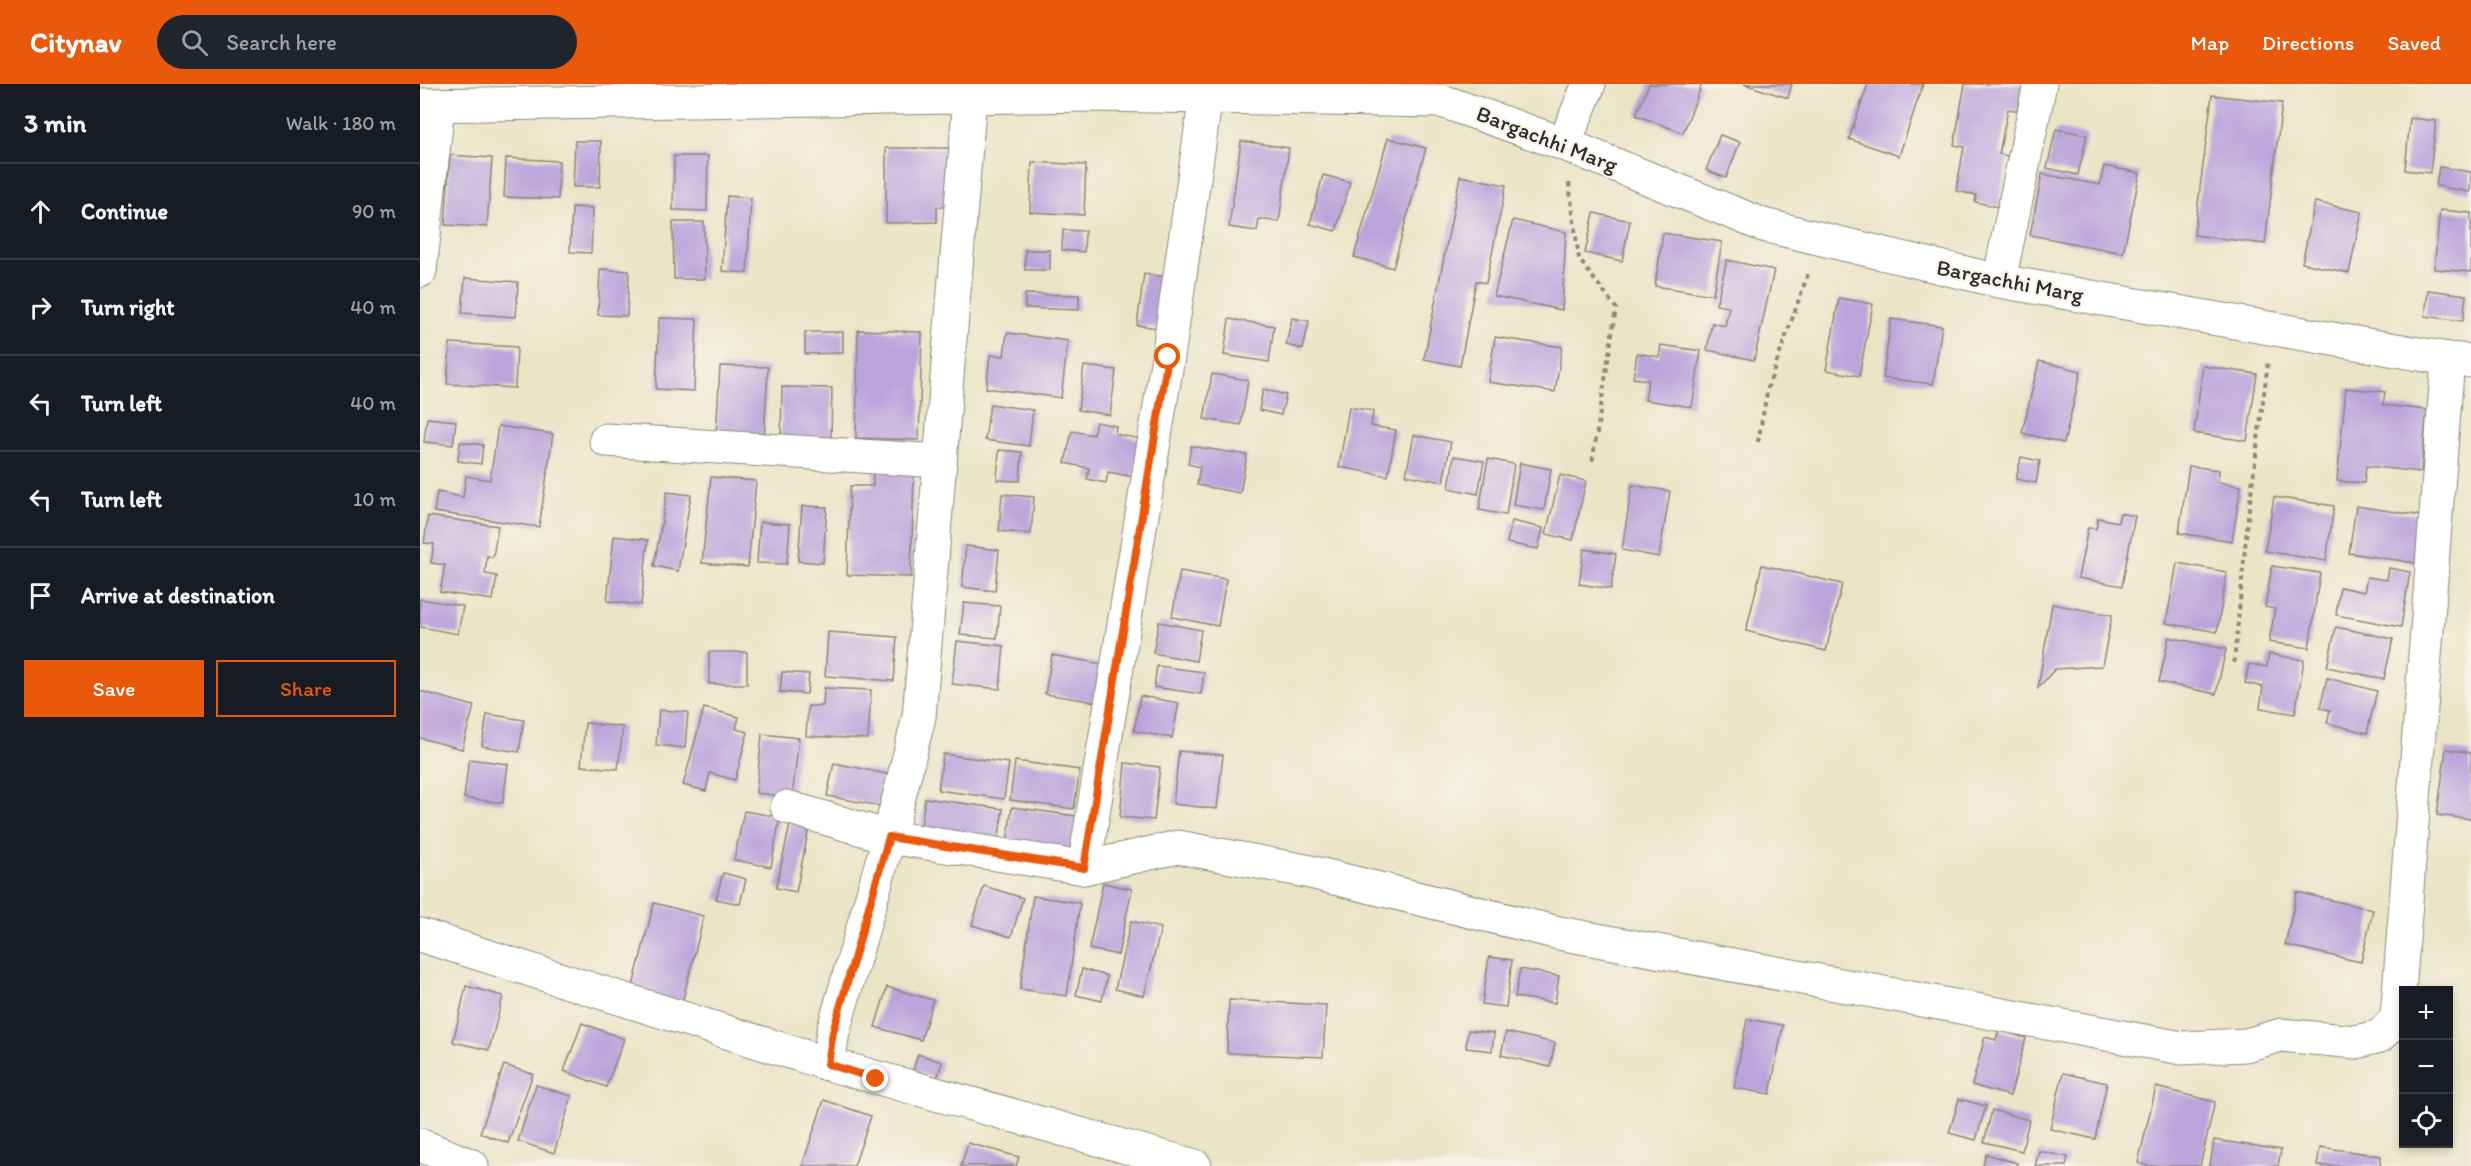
<!DOCTYPE html>
<html lang="en">
<head>
<meta charset="utf-8">
<style>
	body { margin:0; font-family:Itim,sans-serif; background:#20242c; color:#f1f3f6 }
	.controls { position:absolute; right:18px; bottom:18px; display:grid; overflow:hidden; border-radius:0px; box-shadow:0 3px 9px #0003 }
	.controls button { width:54px; height:54px; display:grid; place-items:center; padding:0; border:0; border-bottom:2px solid #363941; background:#171b24; color:#f1f3f6; font:30px sans-serif }
	.stop { position:absolute; width:18px; height:18px; margin:-14px; border:4px solid #ea580c; border-radius:50%; background:#fff }
	.stop.end { background:#ea580c; border-color:#fff; box-shadow:0 2px 6px #0008 }
	.list { margin:0; padding:0; list-style:none }
	h2 { display:flex; justify-content:space-between; align-items:center; height:78px; margin:0; padding:0 24px; font-size:26px }
	h2 small { font-size:20px; font-weight:400; color:#9ea1a6 }
	.list li { display:grid; grid-template-columns:39px 1fr auto; gap:18px; align-items:center; box-sizing:border-box; height:96px; padding:0 24px; border-top:2px solid #363941 }
	.list b { display:block; font-size:22px; white-space:nowrap }
	.list em { font-size:20px; font-style:normal; color:#9ea1a6 }
	.actions { display:flex; gap:12px; padding:18px 24px }
	.actions a { flex:1; padding:14px 0; border:2px solid #ea580c; border-radius:0px; text-align:center; font-size:21px; color:#ea580c }
	.actions .main { background:#ea580c; color:#fff }
	.icon { flex:none; width:33px; height:33px; fill:none; stroke:currentColor; stroke-width:2; stroke-linecap:round; stroke-linejoin:round }
	.map { position:relative; flex:none; width:2051px; height:1082px; overflow:hidden }
	header { display:flex; align-items:center; gap:36px; box-sizing:border-box; height:84px; padding:0 30px; background:#ea580c; color:#fff }
	header strong { font-size:28px }
	nav { display:flex; gap:33px; margin-inline-start:auto; font-size:21px }
	.search { width:420px; height:54px; background:#20242c; display:flex; align-items:center; gap:15px; box-sizing:border-box; padding:0 21px; border-radius:33px; color:#9ea1a6; font-size:22px }
	main { display:flex }
	aside { flex:1; background:#171b24 }
	.map>svg:first-child { display:block }
</style>
</head>
<body>
<header>
<strong>Citynav</strong>
<div class="search"><svg class="icon" aria-label="search" viewBox="0 0 24 24"><circle cx="10" cy="10" r="6"/><path d="M15 15l6 6"/></svg>Search here</div>
<nav><a>Map</a><a>Directions</a><a>Saved</a></nav>
</header>
<main>
<aside>
<h2>3 min<small>Walk · 180 m</small></h2>
<ul class="list">
<li><svg class="icon" aria-label="ahead" viewBox="0 0 24 24"><path d="M12 20V5M6 11l6-6 6 6"/></svg><div><b>Continue</b></div><em>90 m</em></li>
<li><svg class="icon" aria-label="right" viewBox="0 0 24 24"><path d="M7 20v-9h11M14 6l5 5-5 5"/></svg><div><b>Turn right</b></div><em>40 m</em></li>
<li><svg class="icon" aria-label="left" viewBox="0 0 24 24"><path d="M17 20v-9H6M10 6l-5 5 5 5"/></svg><div><b>Turn left</b></div><em>40 m</em></li>
<li><svg class="icon" aria-label="left" viewBox="0 0 24 24"><path d="M17 20v-9H6M10 6l-5 5 5 5"/></svg><div><b>Turn left</b></div><em>10 m</em></li>
<li><svg class="icon" aria-label="arrive" viewBox="0 0 24 24"><path d="M6 21V4h12l-3 4 3 4H6"/></svg><div><b>Arrive at destination</b></div></li>
</ul>
<div class="actions"><a class="main">Save</a><a>Share</a></div>
</aside>
<div class="map">
<svg width="2051" height="1082" viewBox="0 0 2051 1082">
	<rect width="100%" height="100%" fill="#f7f3e8"/>
	<filter id="ink" filterUnits="userSpaceOnUse"><feTurbulence type="fractalNoise" baseFrequency=".0167" numOctaves="2"/><feDisplacementMap in="SourceGraphic" scale="12" xChannelSelector="R" yChannelSelector="G"/><feConvolveMatrix kernelMatrix="1 2 1 2 8 2 1 2 1" color-interpolation-filters="sRGB"/></filter>
	<filter id="wash" filterUnits="userSpaceOnUse"><feTurbulence type="fractalNoise" baseFrequency=".008" numOctaves="4" result="noise"/><feDisplacementMap in="SourceGraphic" scale="24" xChannelSelector="R" yChannelSelector="G"/><feGaussianBlur stdDeviation="1.35" result="paint"/><feColorMatrix in="noise" values="0 0 0 0 0 0 0 0 0 0 0 0 0 0 0 0 0 1.4 0 .05"/><feComposite in="paint" operator="in"/></filter>
	<g filter="url(#wash)">
		<rect width="100%" height="100%" fill="#ebe5c7"/>
		<g id="blocks">
			<g fill="#bca4db">
				<path d="M1229,0h53l-19,49 -47,-18z"/>
				<path d="M1324,0h48l-4,14z"/>
				<path d="M1448,0h55l-24,72 -50,-17z"/>
				<path d="M1545,0h61l-5,27 -13,-2 -9,45 9,2 -10,51 -23,-5 1,-7 -20,-4 8,-44 -10,-2z"/>
				<path d="M1792,11l70,8 -17,141 -71,-9z"/>
				<path d="M1990,34l26,3 -6,52 -25,-3z"/>
				<path d="M1636,45l31,6 -9,40 -31,-7z"/>
				<path d="M1300,51l20,7 -14,36 -20,-8z"/>
				<path d="M968,54l38,10 -33,120 -39,-11z"/>
				<path d="M155,57h26l-1,46h-27z"/>
				<path d="M821,57l48,7 -10,74 -20,-3 -2,12 -28,-4z"/>
				<path d="M466,64h66v59h-15v15l-51,1z"/>
				<path d="M30,71l42,3 -5,69 -42,-2z"/>
				<path d="M254,72h34l-1,55 -34,-1z"/>
				<path d="M86,74l53,3 -1,38 -54,-2z"/>
				<path d="M612,78l54,3 -2,50 -54,-3z"/>
				<path d="M1684,82l36,7 -17,80 -93,-18 12,-61 58,11z"/>
				<path d="M2019,83l32,5 -1,20 -34,-6z"/>
				<path d="M903,91l27,7 -14,49 -26,-7z"/>
				<path d="M1040,92l46,9 -20,98 -10,-2 -16,85 -36,-7z"/>
				<path d="M307,112l24,2 -4,75 -25,-2z"/>
				<path d="M1895,118l47,10 -13,61 -47,-10z"/>
				<path d="M152,123l21,1 -2,45 -21,-1z"/>
				<path d="M2020,126l31,3v59l-37,-3z"/>
				<path d="M1174,129l36,8 -8,40 -37,-8z"/>
				<path d="M1093,136l53,12 -4,78 -68,-14z"/>
				<path d="M253,138h31l1,57h-31z"/>
				<path d="M643,146l22,1 -1,21 -22,-2z"/>
				<path d="M1243,149l59,9 -9,53 -58,-9z"/>
				<rect x="605" y="166" width="25" height="20"/>
				<path d="M1307,176l47,10 -20,90 -47,-10 5,-27 13,3 4,-19 -13,-2z"/>
				<path d="M180,185l29,2 -2,45 -29,-1z"/>
				<path d="M724,190l28,4 -7,51 -28,-4z"/>
				<path d="M45,194l53,4 -2,35 -54,-4z"/>
				<path d="M2008,206l38,5 -3,26 -38,-5z"/>
				<path d="M605,210l54,1v15l-54,-2z"/>
				<path d="M1419,214l34,6 -14,72 -33,-6z"/>
				<path d="M239,234l38,1 -3,72 -38,-2z"/>
				<path d="M872,234l17,3 -6,28 -17,-4z"/>
				<path d="M809,235l45,7 -5,36 -45,-7z"/>
				<path d="M1471,235l51,7 -9,58 -50,-6z"/>
				<path d="M438,246l64,2 -3,108 -63,-2z"/>
				<path d="M385,248h38v21l-38,1z"/>
				<path d="M587,249l61,8 -7,57 -75,-10 4,-33 14,1z"/>
				<path d="M1075,253l67,10 -7,45 -67,-10z"/>
				<path d="M30,259l67,4 -2,41 -68,-4z"/>
				<path d="M1241,261l40,6 -9,56 -47,-7 3,-20 -15,-2 4,-25 22,4z"/>
				<path d="M1619,277l42,10 -17,72 -42,-10z"/>
				<path d="M300,282l48,1 -4,73 -48,-3z"/>
				<path d="M664,282l32,4 -6,45 -32,-5z"/>
				<path d="M1783,282l54,8 -10,67 -53,-8z"/>
				<path d="M792,290l36,6 -7,45 -37,-6z"/>
				<path d="M362,303l50,1 -1,50 -50,-1z"/>
				<path d="M1926,304l39,4 -2,13 44,5 -6,62 -55,-6 -2,17 -27,-2z"/>
				<path d="M843,305l23,6 -5,20 -22,-5z"/>
				<path d="M570,320l43,6 -4,36 -44,-6z"/>
				<path d="M929,323l24,4 -2,15 25,4 -8,46 -49,-9z"/>
				<path d="M7,334l29,3 -3,24 -29,-3z"/>
				<path d="M676,338l20,4 -1,8 26,5 -7,38 -26,-5 -2,11 -19,-4 2,-11 -24,-5 7,-32 21,4z"/>
				<path d="M78,342l55,8 -14,93 -105,-15 3,-20 26,5 3,-21 24,4z"/>
				<path d="M994,351l37,7 -8,40 -37,-7z"/>
				<path d="M40,358l23,3 -2,19 -23,-3z"/>
				<path d="M771,362l56,9 -7,38 -43,-8 3,-18 -12,-3z"/>
				<path d="M579,366l23,2 -2,29 -23,-1z"/>
				<path d="M1034,372l30,5 -6,33 -29,-6z"/>
				<path d="M1601,373l19,4 -4,22 -20,-4z"/>
				<path d="M1068,375l26,5 -8,51 -27,-5z"/>
				<path d="M1100,379l31,6 -7,41 -31,-5z"/>
				<path d="M1769,382l30,4 -1,12 23,4 -9,55 -53,-8z"/>
				<path d="M453,387l41,1 -3,105 -64,-2 3,-89h23z"/>
				<path d="M1140,391l26,6 -13,59 -27,-6z"/>
				<path d="M291,393l45,4 -8,86 -46,-4z"/>
				<path d="M1212,401l38,6 -11,66 -37,-7z"/>
				<path d="M247,408l24,3 -13,76 -24,-5z"/>
				<path d="M582,410l32,3 -3,37 -32,-3z"/>
				<path d="M1854,413l60,9 -8,55 -61,-10z"/>
				<path d="M382,422l25,1 -4,56 -25,-2z"/>
				<path d="M1936,422l73,11 -7,47 -73,-11z"/>
				<path d="M1700,429l15,3 -13,70 -44,-8 10,-50 8,1 2,-11 20,4z"/>
				<path d="M8,432l70,10 -5,31 -6,-1 -2,18 12,2 -4,24 -53,-8 5,-27 -14,-2 3,-19 -10,-1z"/>
				<path d="M1092,437l31,7 -5,21 -31,-6z"/>
				<path d="M340,438l30,2 -3,40 -30,-1z"/>
				<path d="M194,452l34,4 -7,65 -34,-4z"/>
				<path d="M546,462l33,4 -4,41 -33,-4z"/>
				<path d="M1164,465l32,5 -5,35 -32,-5z"/>
				<path d="M1757,479l50,9 -10,60 -51,-9z"/>
				<path d="M1342,481l80,19 -16,67 -80,-20z"/>
				<path d="M1852,482l48,7 -11,75 -40,-6 6,-33 -10,-2z"/>
				<path d="M1969,484l21,4 -9,55 -65,-12 4,-28 24,5 3,-15 20,3z"/>
				<path d="M760,487l46,8 -8,47 -46,-9z"/>
				<path d="M0,515l43,7 -5,28 -38,-7z"/>
				<path d="M544,519l36,3 -3,32 -37,-3z"/>
				<path d="M1632,520l60,11 -10,51 -47,3 -17,19z"/>
				<path d="M739,538l42,8 -5,31 -43,-8z"/>
				<path d="M1916,543l57,12 -9,40 -57,-12z"/>
				<path d="M408,548l69,5 -3,44 -69,-5z"/>
				<path d="M1749,553l57,12 -10,45 -57,-12z"/>
				<path d="M537,557l47,5 -4,43 -48,-5z"/>
				<rect x="289" y="568" width="38" height="32"/>
				<path d="M1849,570l35,6 -9,54 -35,-6 3,-21 -18,-4 4,-19 18,3z"/>
				<path d="M632,571l56,10 -7,38 -56,-9z"/>
				<path d="M737,582l47,6 -3,22 -47,-7z"/>
				<path d="M362,588l27,2 -2,20 -27,-2z"/>
				<path d="M1907,594l50,13 -10,42 -40,-10 3,-13 -10,-2z"/>
				<path d="M404,604l47,2 -3,49 -62,-3 2,-30h15z"/>
				<path d="M0,607l54,15 -12,43 -42,-11z"/>
				<path d="M720,612l39,7 -7,35 -38,-7z"/>
				<path d="M284,624l35,9 -3,12 12,3 -13,48 -25,-7 -4,18 -23,-6z"/>
				<path d="M239,626l29,2 -3,36 -29,-3z"/>
				<path d="M67,630l37,6 -5,32 -37,-6z"/>
				<path d="M165,639l38,4 -5,42 -37,-3z"/>
				<path d="M342,650l37,4 -7,59 -36,-4z"/>
				<path d="M2026,665l25,4v66l-34,-4z"/>
				<path d="M759,667l44,4 -6,54 -44,-5z"/>
				<path d="M523,670l66,9 -5,36 -66,-9z"/>
				<path d="M49,675l39,5 -5,39 -39,-5z"/>
				<path d="M595,677l65,9 -6,39 -64,-9z"/>
				<path d="M414,679l53,11 -7,32 -53,-10z"/>
				<path d="M705,679l35,4 -6,53 -34,-3z"/>
				<path d="M505,714l78,11 -6,40 -78,-10z"/>
				<path d="M592,723l71,10 -6,44 -71,-10z"/>
				<path d="M324,727l36,6 -9,50 -37,-7z"/>
				<path d="M371,736l19,3 -14,69 -20,-4z"/>
				<path d="M303,789l23,6 -6,25 -24,-5z"/>
				<path d="M683,799l29,6 -14,66 -29,-6z"/>
				<path d="M564,802l39,12 -12,39 -39,-12z"/>
				<path d="M1877,808l76,18 -12,52 -76,-17z"/>
				<path d="M613,812l47,7 -13,93 -47,-7z"/>
				<path d="M234,819l50,13 -22,87 -50,-13z"/>
				<path d="M711,837l30,7 -17,68 -29,-7z"/>
				<path d="M1069,873l23,3 -6,47 -24,-3z"/>
				<path d="M662,885l25,7 -5,25 -26,-6z"/>
				<path d="M1100,885l39,7 -4,27 -40,-6z"/>
				<path d="M46,902l37,10 -14,54 -36,-8z"/>
				<path d="M467,903l46,13 -12,40 -46,-13z"/>
				<path d="M809,916l97,5 -3,52 -96,-4z"/>
				<path d="M1327,935l36,6 -13,69 -36,-6z"/>
				<path d="M162,939l42,16 -18,48 -42,-16z"/>
				<path d="M1048,946l26,3 -2,18 -26,-3z"/>
				<path d="M1579,946l27,8 -16,58 -38,-11 13,-48 11,3z"/>
				<path d="M1086,948l49,11 -5,24 -49,-12z"/>
				<path d="M498,970l24,8 -5,17 -24,-9z"/>
				<path d="M84,981l29,9 -25,69 -28,-10z"/>
				<path d="M1643,989l44,10 -12,56 -45,-10z"/>
				<path d="M116,1001l36,11 -18,57 -36,-12z"/>
				<path d="M1736,1003l59,15 -15,64h-50l-12,-3z"/>
				<path d="M1539,1015l27,7 -10,34 -27,-7z"/>
				<path d="M404,1016l47,16 -17,50h-52z"/>
				<path d="M1572,1026l37,10 -7,31 -38,-9z"/>
				<path d="M1794,1056l67,10 -3,16h-68z"/>
				<path d="M548,1059l51,14 -3,9h-55z"/>
				<path d="M1900,1063l61,9 -1,10h-63z"/>
				<path d="M1619,1067l29,6 -2,9h-31z"/>
				<path d="M1566,1070l31,9v3h-34z"/>
			</g>
		</g>
	</g>
	<g filter="url(#ink)">
		<use href="#blocks" fill-opacity="0" stroke="#8b8879" stroke-width="1.5"/>
		<g fill="none" stroke-linecap="round" stroke-linejoin="round">
			<defs>
				<g id="minor">
					<path d="M550,13l-51,620 -30,120 -56,195 -5,32 367,102"/>
					<path d="M0,21l677,-10 345,6 122,43 199,81 236,56 449,78 23,2"/>
					<path d="M1144,60l25,-60"/>
					<path d="M0,187l18,-165"/>
					<path d="M1579,197l41,-197"/>
					<path d="M186,356l334,21"/>
					<path d="M367,723l102,30 195,31 94,-21 128,24 253,62 623,115 64,-3 35,-10 75,7 24,-6 17,-18 51,-659"/>
					<path d="M664,784l84,-511 38,-261 5,-12"/>
					<path d="M0,851l408,129"/>
					<path d="M0,1061l52,21"/>
				</g>
			</defs>
			<use href="#minor" stroke="#8b8879" stroke-width="35"/>
			<g stroke="#8b8879" stroke-width="4" stroke-dasharray="4.5 4.5" stroke-linecap="butt">
				<path d="M1149,99l10,76 37,49 -24,156"/>
				<path d="M1338,358l10,-55 41,-116"/>
				<path d="M1814,579l14,-146 20,-155"/>
			</g>
			<use href="#minor" stroke="#fff" stroke-width="33"/>
		</g>
	</g>
	<g fill="none" stroke-linecap="round" stroke-linejoin="round" filter="url(#ink)">
		<path stroke="#ea580c" stroke-width="8" d="M456,995l-48,-15 5,-32 56,-195 195,31 84,-511"/>
	</g>
	<g text-anchor="middle" dominant-baseline="central" stroke-width="4.5" stroke-linejoin="round" paint-order="stroke">
		<g font-size="22" fill="#2b2b2b" stroke="#f7f3e8">
			<text transform="translate(1127 55) rotate(21)">Bargachhi Marg</text>
			<text transform="translate(1590 197) rotate(11)">Bargachhi Marg</text>
		</g>
	</g>
</svg>
<div class="controls">
<button>+</button>
<button>−</button>
<button><svg class="icon" aria-label="locate" viewBox="0 0 24 24"><circle cx="12" cy="12" r="6"/><path d="M12 2v4M12 18v4M2 12h4M18 12h4"/></svg></button>
</div>
<div class="stop" style="left:748px;top:273px"></div>
<div class="stop end" style="left:456px;top:995px"></div>
</div>
</main>
</body>
</html>
